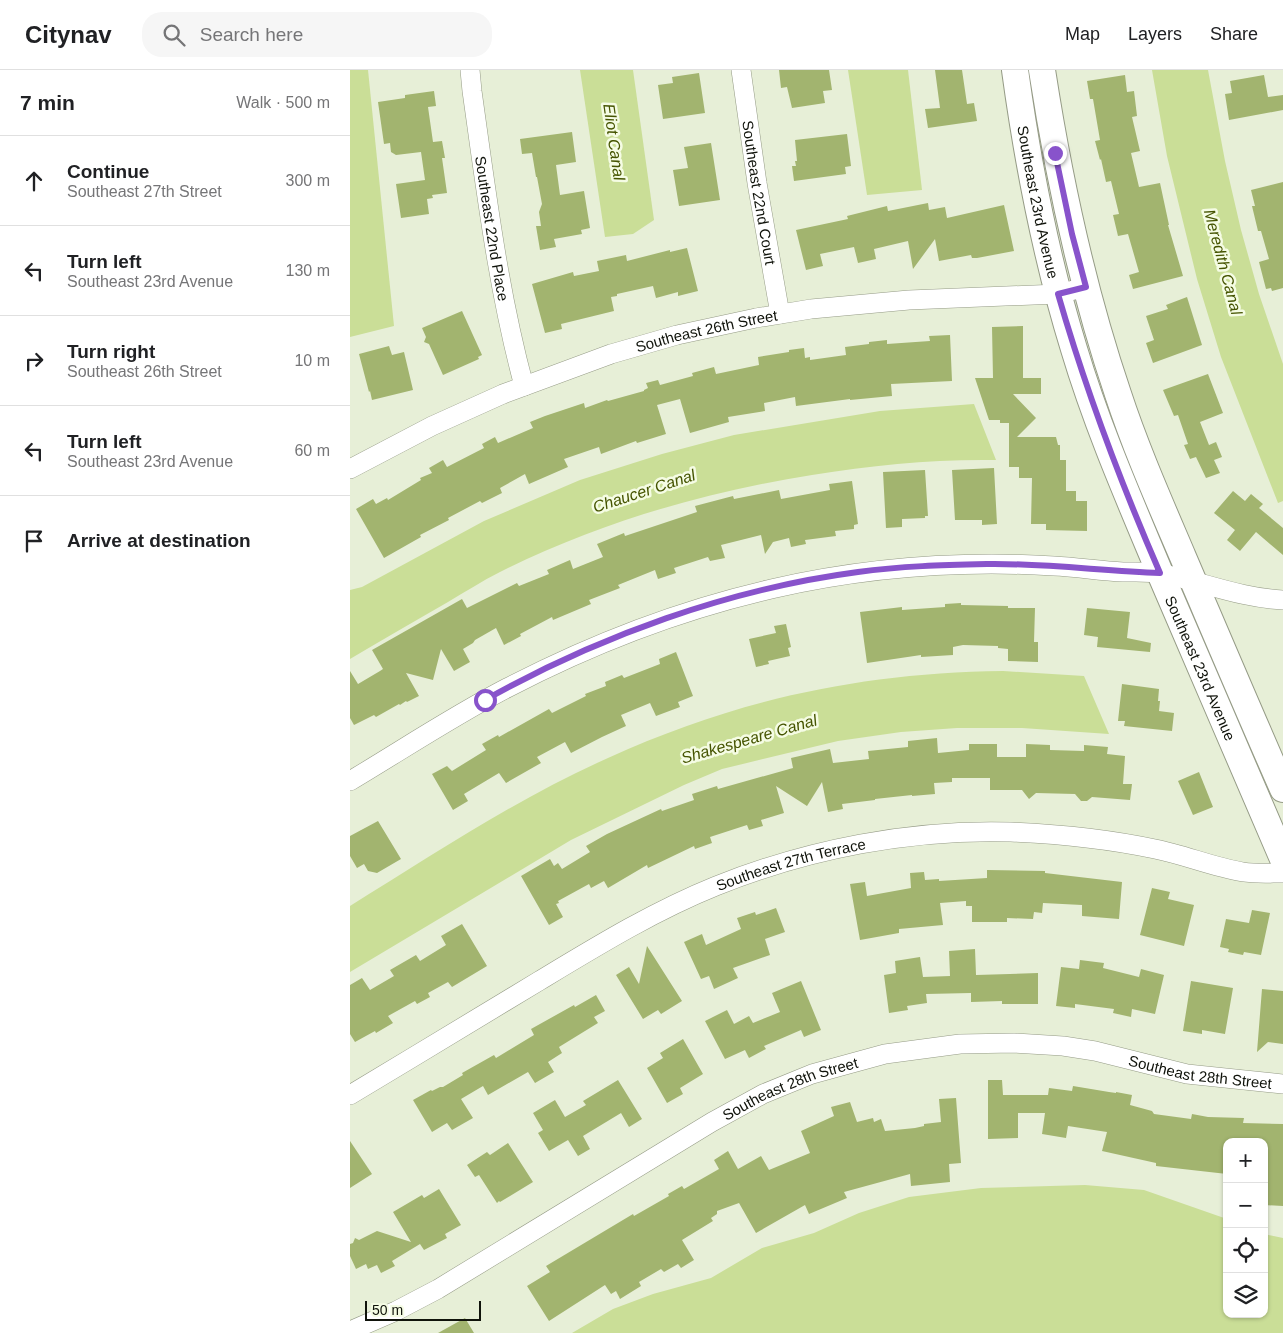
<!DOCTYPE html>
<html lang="en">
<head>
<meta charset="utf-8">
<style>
	body { margin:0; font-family:Helvetica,sans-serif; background:#f6f6f6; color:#202124 }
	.controls { position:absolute; right:15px; bottom:15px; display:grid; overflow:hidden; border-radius:10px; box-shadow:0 1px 4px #0004 }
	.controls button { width:45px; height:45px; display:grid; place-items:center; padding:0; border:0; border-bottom:1px solid #e0e0e0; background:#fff; color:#202124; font:25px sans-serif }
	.scale { position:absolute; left:15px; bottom:12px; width:116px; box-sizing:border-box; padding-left:5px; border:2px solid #10130b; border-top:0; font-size:14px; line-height:18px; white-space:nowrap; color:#10130b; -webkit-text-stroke:4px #f5fce4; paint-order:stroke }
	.stop { position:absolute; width:15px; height:15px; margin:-11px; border:4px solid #8853cb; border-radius:50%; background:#fff }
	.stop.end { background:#8853cb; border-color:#fff; box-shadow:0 1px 5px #0008 }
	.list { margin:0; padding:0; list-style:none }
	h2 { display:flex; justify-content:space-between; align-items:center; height:65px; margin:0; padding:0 20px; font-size:21px }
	h2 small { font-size:16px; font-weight:400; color:#757577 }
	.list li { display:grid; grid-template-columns:32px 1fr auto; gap:15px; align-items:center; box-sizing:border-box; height:90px; padding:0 20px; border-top:1px solid #e0e0e0 }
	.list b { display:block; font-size:19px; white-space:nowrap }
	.list p { margin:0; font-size:16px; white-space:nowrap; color:#757577 }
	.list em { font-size:16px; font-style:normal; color:#757577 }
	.icon { flex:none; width:28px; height:28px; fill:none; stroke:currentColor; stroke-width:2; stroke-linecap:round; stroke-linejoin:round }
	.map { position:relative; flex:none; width:933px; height:1263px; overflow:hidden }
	header { display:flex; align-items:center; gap:30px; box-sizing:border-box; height:70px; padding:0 25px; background:#fff; border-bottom:1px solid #e0e0e0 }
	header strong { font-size:24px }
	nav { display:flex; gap:28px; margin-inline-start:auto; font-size:18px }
	.search { width:350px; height:45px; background:#f6f6f6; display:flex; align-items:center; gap:12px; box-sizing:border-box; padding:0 18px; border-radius:20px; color:#757577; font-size:19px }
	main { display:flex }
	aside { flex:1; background:#fff }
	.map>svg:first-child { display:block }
</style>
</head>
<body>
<header>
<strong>Citynav</strong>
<div class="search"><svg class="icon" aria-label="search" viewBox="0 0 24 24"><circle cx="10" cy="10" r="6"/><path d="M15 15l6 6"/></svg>Search here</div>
<nav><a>Map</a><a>Layers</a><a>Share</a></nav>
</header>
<main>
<aside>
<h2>7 min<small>Walk · 500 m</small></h2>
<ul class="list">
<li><svg class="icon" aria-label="ahead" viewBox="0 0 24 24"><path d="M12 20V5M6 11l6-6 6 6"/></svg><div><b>Continue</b><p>Southeast 27th Street</p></div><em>300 m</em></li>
<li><svg class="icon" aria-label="left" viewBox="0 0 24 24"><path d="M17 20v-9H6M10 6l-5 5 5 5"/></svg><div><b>Turn left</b><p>Southeast 23rd Avenue</p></div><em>130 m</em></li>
<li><svg class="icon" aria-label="right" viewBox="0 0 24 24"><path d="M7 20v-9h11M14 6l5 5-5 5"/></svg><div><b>Turn right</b><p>Southeast 26th Street</p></div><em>10 m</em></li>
<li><svg class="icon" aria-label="left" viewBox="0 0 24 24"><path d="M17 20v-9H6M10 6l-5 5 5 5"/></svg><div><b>Turn left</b><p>Southeast 23rd Avenue</p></div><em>60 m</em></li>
<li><svg class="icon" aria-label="arrive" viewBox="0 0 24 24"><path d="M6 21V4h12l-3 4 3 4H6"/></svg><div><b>Arrive at destination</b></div></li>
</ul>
</aside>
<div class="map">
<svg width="933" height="1263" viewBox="0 0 933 1263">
	<rect width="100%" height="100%" fill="#e7efd7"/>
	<g fill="#cade97">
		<path d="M0,0h18l26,256 -44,11z"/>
		<path d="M230,0h53l21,150 -21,14 -28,3z"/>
		<path d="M498,0h60l14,120 -55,5z"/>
		<path d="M802,0h56l17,91 16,69 18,64 24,70v137l-5,2 -57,-146 -24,-78 -30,-123z"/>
		<path d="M624,334l22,56c-62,-1 -122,5 -184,15 -108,17 -214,48 -312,97 -18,9 -35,20 -52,30 -33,19 -66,38 -98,57v-69l12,-3 122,-66 96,-41 82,-26 72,-19 146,-24z"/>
		<path d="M653,601l81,5 25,58 -87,-6h-65l-56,4 -63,9 -116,28 -38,16 -113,55 -221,132v-66c84,-52 168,-108 258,-148 130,-59 253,-85 395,-87z"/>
		<path d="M735,1115l59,5 83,29v95h37v-80l19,4v95h-711l41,-24 40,-15 58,-16 51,-30 52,-15 45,-20 50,-16 72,-9z"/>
	</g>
	<g fill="#a2b46f">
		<path d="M429,0h50l3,20 -9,1 2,12 -33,5 -5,-21 -6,1z"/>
		<path d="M585,0h27l5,34 7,-1 3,18 -49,7 -3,-19 15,-1z"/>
		<path d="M349,3l6,40 -42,6 -5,-34 15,-2 -1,-6z"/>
		<path d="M775,5l2,17 7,-1 3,25 -5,1 8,34 -9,2 8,34 21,-4 9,42h-1l15,51 -50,13 -4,-14 10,-3 -11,-38 -10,2 -5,-21 6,-1 -8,-33 -5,1 -5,-23 -1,1 -5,-19 5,-1 -7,-41h-3l-3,-18z"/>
		<path d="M914,5l4,22 15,-2v15l-54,10 -4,-26 7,-1 -2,-12z"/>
		<path d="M84,21l2,15 -8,1 5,35 9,-1 3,17h-3l5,35 -15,2 1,3 -6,1 2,15 -28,4 -5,-34 29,-4 -4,-28 -25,3 -5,-3 -1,-9 -6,1 -6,-42 27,-4v-3z"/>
		<path d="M222,62l4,30 -20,3 4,30 24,-4 6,37 -9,2 1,4 -28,5 2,8 -16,3 -4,-24h5l-2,-14 3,-8 -5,-27h-1l-4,-24 -10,1 -2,-15z"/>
		<path d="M497,64l4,32 -6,1 1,7 -52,7 -2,-15h4l-1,-5h2l-2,-21z"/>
		<path d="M361,73l9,57 -41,6 -6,-36 15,-2 -4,-21z"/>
		<path d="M933,112v106l-11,3 -1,-3 -5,1 -7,-27 10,-3 -8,-28h-3l-6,-25h3l-4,-16z"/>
		<path d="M578,133l1,7 16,-3 2,11 57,-13 10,46 -37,7h-5l-1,-3 -32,6 -4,-22 -22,30 -5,-28 -34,8 2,10 -18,4 -4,-16 -34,7 3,12 -17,4 -10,-40 52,-11 -1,-3 40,-10 1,5z"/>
		<path d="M337,178l11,43 -20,5v-4l-22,6 -3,-12 -36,8v2l-6,1 3,14 -53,13 1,5 -17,4 -13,-49 41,-12 1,4 25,-5 -2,-10 29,-6 1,6 43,-11v2z"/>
		<path d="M837,227l15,48 -49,18 -7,-20 8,-3 -8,-24 22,-7 -2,-4z"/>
		<path d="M112,241l20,44 -4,2 1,2 -36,16 -14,-31 -5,-2 2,-5 -4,-9z"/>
		<path d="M673,256v52h18v16h-28l23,24 -19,19h39l2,8h2v15h6v31h10v10h11v30l-41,-1v-6h-15l1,-46h-13v-11h-10v-44h-9v-3h-11l-14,-42h18l-1,-51z"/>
		<path d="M600,265l2,46 -61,3 1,12 -42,4v-1l-54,7 -1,-9 -31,6 1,8 -37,6 1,5 -39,11 -10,-34 -23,6 9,29 -29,9 -1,-2 -35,13 -2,-7 -35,12 4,8 -39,17 -4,-10 -25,14 2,5 -20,10 -2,-2 -32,17 1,2 -29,15 1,2 -37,21 -28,-49 17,-10 3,5 11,-6 1,2 33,-20 -1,-2 12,-5 -3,-5 14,-8 4,7 37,-19 -2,-4 13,-7 3,6 35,-15 -3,-6 15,-6 39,-13 1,5 22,-8 1,1 36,-10v-1l4,-2 -2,-5 12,-3 2,5 33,-9 -1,-3 22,-6 2,7 43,-9 -1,-8 31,-5v-2l15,-2 1,10 5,-1v3l36,-5 -1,-8 24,-3v-2l18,-2v4l43,-3 -1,-5z"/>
		<path d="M39,276l3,9 12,-3 9,38 -41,10 -2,-9 -1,1 -10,-38z"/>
		<path d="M858,304l15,39 -23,9 9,23 7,-3 6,15 -8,3 6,13 -14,5 -10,-21 -6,2 -6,-14 4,-1 -10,-29 -4,1 -11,-26z"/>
		<path d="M644,398l3,56 -15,1v-5h-27l-3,-50z"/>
		<path d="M575,400l3,46h-3v2l-23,1v8l-16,1 -3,-56z"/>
		<path d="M502,411l6,43 -4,1v4l-19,2 1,5 -31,4 1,4 -15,3 -2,-9 -16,4 -8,12 -4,-19 -40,10 4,13 -15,3 -2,-4 -34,11 2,5 -18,6 -3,-9 -37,15 2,3 -31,12 2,4 -38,16 -1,-3 -32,17 1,2 -17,9 -8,-17 -21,12 -2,3 -10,6 7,13 -16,9 -13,-22 -8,31 -27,-7 13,23 -12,6 -1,-1 -6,4 -1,-1 -23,13 -2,-2 -20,10 -4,-7v-47l8,13 22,-13 3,-2 -11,-19 90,-51 5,9 50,-25 2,3 30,-12 -2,-4 23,-10 3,9 30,-12 -6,-13 27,-11 1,3 72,-24 -2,-6 38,-10 1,3 45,-9 2,9 49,-9 -1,-6z"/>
		<path d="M883,421l12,10 6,-7 12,10 -4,4 24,20v27l-27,-23 -16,19 -13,-11 8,-10 -21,-17z"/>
		<path d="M611,533v2l47,1v2h27l-1,34h4v20l-30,-1v-12l-10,-1v-2l-35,-1 -10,2v8l-32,2v-2l-54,8 -7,-51 42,-5v3l43,-3v-3z"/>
		<path d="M737,538l43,4 -3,26 24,5 -1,9 -53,-5 1,-10 -14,-2z"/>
		<path d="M436,554l5,23 -3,1 2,8 -22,5 1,3 -13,3 -7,-28 27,-6 -2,-7z"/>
		<path d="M326,582l17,44 -15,6 2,5 -24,9 -6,-13 -29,12 5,11 -24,11 -31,16 -6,-11 -28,15 4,6 -35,20 -7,-10 -35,21 4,7 -15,9 -21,-36 15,-8 5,5 34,-21 -4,-6 16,-9 1,2 50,-28 3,4 34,-17 -1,-2 21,-8 -1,-4 17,-7 2,3 36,-14 -1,-5z"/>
		<path d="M772,614l37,5 -1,12h2l-1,10 15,2 -2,18 -48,-5 1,-5h-7z"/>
		<path d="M587,668l1,15 31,-3v-6h28v13h29v-13l24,1v5l34,1v-6l24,2 -1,7 18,2 -2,28h9l-2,16 -38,-3 -5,4h-6l-6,-7 -39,-1 -7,6 -7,-9h-32v-12h-38v4l-18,1 1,11 -23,2v-1l-37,4v1l-33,4 1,5 -15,3 -6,-30 -15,24 -31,-20 8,27 -23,7 2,6 -14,4 -2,-5 -37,12 2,6 -17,6 -1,-3 -46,22 -1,-3 -39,23 -4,-7 -13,7 -2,-4 -31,17 1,2 -3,1 7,13 -14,8 -28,-49 29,-17 4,7 4,-3 4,6 28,-17 -4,-6 21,-12 54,-25 1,2 32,-11 -2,-6 25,-8 1,3 75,-21 -2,-10 39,-9 3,14 36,-4 -1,-8 40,-4v-6z"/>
		<path d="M849,702l14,35 -20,8 -15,-34z"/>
		<path d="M28,751l23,38 -24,14 -9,-2 -4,-7 -7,4 -7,-12v-20z"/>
		<path d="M637,800l58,1v2l77,9 -3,37 -37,-3v-11l-39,-2 -1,10 -8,-1 -1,7 -26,-1v4h-35v-16h-6v-5l-26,2 3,22 -44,4v4l-39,7 -10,-56 15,-2 2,14 44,-8 -1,-15 14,-1 1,8 14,-1v2l48,-3z"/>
		<path d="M802,818l18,4 -2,7 26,6 -10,41 -44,-11z"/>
		<path d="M426,838l9,24 -20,7 5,16 -37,13 5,10 -24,11 -5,-13 -8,3 -17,-37 18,-8 4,11 35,-16 -4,-11 18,-6 1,3z"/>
		<path d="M902,840l18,3 -9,42 -17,-3 -1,3 -15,-3 1,-3 -9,-2 6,-28 23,4z"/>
		<path d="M112,854l25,42 -35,21 -4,-5 -20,11 2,4 -13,7 -2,-3 -27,15 5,7 -17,10 -1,-2 -20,11 -5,-8v-49l12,-7 8,12 24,-14 -4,-6 26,-15 4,6 26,-16 -5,-9z"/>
		<path d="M297,876l35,55 -21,13 -3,-4 -15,9 -27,-44 13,-8 10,17z"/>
		<path d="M625,879l1,26 62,-2v31h-36v-3l-31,1v-9l-45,1 1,9 -20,3 1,4 -19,3 -5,-38 12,-2 -1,-12 25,-4 3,20 27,-1 -1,-25z"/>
		<path d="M730,890l24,3 -1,5 36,9 2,-8 23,6 -9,39 -23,-5 -1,8 -18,-4 1,-4 -39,-5v4l-19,-2 5,-39 18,2z"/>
		<path d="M451,911l20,49 -17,7 -3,-7 -37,16 2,3 -17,9 -4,-8 -20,9 -20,-38 22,-11 7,14 15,-8 4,7 27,-11 -8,-19z"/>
		<path d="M841,911l42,7 -8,46 -23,-4v4l-19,-3z"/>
		<path d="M912,919l21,2v53l-15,-2 -11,10z"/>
		<path d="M246,925l9,16 -11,6 4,6 -39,24 3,6 -14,9 6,10 -19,11 -7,-11 -40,23 -5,-9 -22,13 12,19 -21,12 -5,-7 -15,9 -19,-32 18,-10 1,1 8,-4h3l20,-12 -1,-2 32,-18 2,3 38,-23 -3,-6 43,-24 1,2z"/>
		<path d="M333,969l20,35 -23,14 3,6 -16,9 -20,-35 16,-10 -3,-5z"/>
		<path d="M268,1010l24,39 -13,8 -8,-14 -38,23 7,13 -12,7 -10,-16 -19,11 -11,-18 5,-3 -10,-17 22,-13 10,17 21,-12 -3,-4z"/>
		<path d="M638,1010h14l1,15h45l1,-7 23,3 1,-5 36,6 7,1v-1l16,3 -2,10 22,6 2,3 37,5 1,-5 16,3 36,1 -1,5 40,1v82l-19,-1v-63h-37v32l-71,-8v-3l-54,-12 5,-19 -39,-6 -2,12 -24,-4 3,-21h-27v25l-30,1z"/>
		<path d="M606,1028l5,65 -12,1 1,18 -39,4 -1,-12 -66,18 3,6 -38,16 -4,-9 -49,28 -17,-30 -22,8v3l-6,4 2,3 -31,19 12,20 -13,8 -3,-4 -14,8 -3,-3 -22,13 2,4 -21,13 -4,-8 -5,3 -6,-9 -56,36 -22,-35 23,-14 -4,-6 87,-52 1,2 35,-20 -1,-2 14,-8 2,3 35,-20 -5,-9 14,-9 10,18 23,-13 8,14 41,-17 -9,-22 33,-15 -3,-9 19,-5 7,20 16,-4 1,4 7,-3 4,12 30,-3 9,-2v-2l17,-2 -2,-23z"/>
		<path d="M0,1071l22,33 -22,14z"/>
		<path d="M158,1073l25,39 -33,20 -1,-1 -2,2 -18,-28 -4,2 -8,-12 20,-13 3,3z"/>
		<path d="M89,1119l22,36 -16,9 2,4 -23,12 -4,-6 -28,17 3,5 -14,7 -4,-8 -9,4 -2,-5 -10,5 -6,-13v-12l3,-1 2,-5 4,2 18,-9 34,11 -18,-30 29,-17 2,3z"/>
		<path d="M115,1248l9,15h-36z"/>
	</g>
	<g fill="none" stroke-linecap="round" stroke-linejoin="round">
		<defs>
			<g id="street">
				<path id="s1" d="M120,0l2,21c14,99 26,199 52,295"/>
				<path id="s2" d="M391,0l16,113 23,131"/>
				<path id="s3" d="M0,399l82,-43 71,-32 108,-40 66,-19 79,-17 55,-9 98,-9 149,-6 28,-7"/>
				<path d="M0,711c52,-31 103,-65 157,-93 173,-90 352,-134 547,-122 23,1 46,5 69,6 13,0 27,-1 40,2 40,8 78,24 120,26"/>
				<path id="s4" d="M0,1025c63,-38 127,-76 189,-114 58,-35 115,-70 177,-95 92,-37 195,-57 295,-54 48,2 97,7 144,17 30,6 58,18 88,23 13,2 27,1 40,1"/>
				<path id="s5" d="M0,1261l46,-20 42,-22 274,-167 51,-28 49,-20 73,-20 75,-10 54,-1 49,3 32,5 92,23 96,10"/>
			</g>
			<g id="secondary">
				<path id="s6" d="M665,0c13,95 31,188 59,279 23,77 55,150 86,224 41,95 82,191 123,286"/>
				<path d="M692,0c17,110 40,218 76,324 18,55 42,109 65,163 33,77 66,155 100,232"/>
			</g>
		</defs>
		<use href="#street" stroke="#959b86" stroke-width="20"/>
		<use href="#secondary" stroke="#959b86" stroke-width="28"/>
		<use href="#street" stroke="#fff" stroke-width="19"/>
		<use href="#secondary" stroke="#fff" stroke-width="26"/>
	</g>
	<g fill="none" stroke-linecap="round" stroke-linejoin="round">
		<path stroke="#8853cb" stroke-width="6" d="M135,630c114,-64 244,-111 373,-128 43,-6 86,-7 129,-8 57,-1 115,7 173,9 -40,-92 -74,-182 -102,-279l28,-7 -14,-53 -17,-81"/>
	</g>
	<g text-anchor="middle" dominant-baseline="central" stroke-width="5" stroke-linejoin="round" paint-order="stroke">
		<g font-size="15" fill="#10130b" stroke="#f5fce4">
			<text stroke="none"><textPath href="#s2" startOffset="124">Southeast 22nd Court</textPath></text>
			<text stroke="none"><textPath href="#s6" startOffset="134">Southeast 23rd Avenue</textPath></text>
			<text stroke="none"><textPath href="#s1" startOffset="160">Southeast 22nd Place</textPath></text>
			<text stroke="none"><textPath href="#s3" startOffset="384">Southeast 26th Street</textPath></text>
			<text stroke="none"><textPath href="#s6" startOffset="629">Southeast 23rd Avenue</textPath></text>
			<text stroke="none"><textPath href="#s4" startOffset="500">Southeast 27th Terrace</textPath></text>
			<text stroke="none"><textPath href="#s5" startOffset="924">Southeast 28th Street</textPath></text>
			<text stroke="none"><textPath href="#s5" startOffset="504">Southeast 28th Street</textPath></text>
		</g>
		<g font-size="16" font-style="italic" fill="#455401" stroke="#f5fce4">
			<text transform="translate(264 72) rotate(82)">Eliot Canal</text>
			<text transform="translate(873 192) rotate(75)">Meredith Canal</text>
			<text transform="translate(294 421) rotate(-18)">Chaucer Canal</text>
			<text transform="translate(399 669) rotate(-16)">Shakespeare Canal</text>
		</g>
	</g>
</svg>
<div class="controls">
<button>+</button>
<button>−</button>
<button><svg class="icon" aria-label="locate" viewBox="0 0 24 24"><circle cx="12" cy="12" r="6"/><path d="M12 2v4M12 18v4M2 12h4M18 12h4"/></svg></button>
<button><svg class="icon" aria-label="layers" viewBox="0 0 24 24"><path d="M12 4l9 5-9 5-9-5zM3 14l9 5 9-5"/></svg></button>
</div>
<div class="scale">50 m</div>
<div class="stop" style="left:135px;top:630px"></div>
<div class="stop end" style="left:705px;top:83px"></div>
</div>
</main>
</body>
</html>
